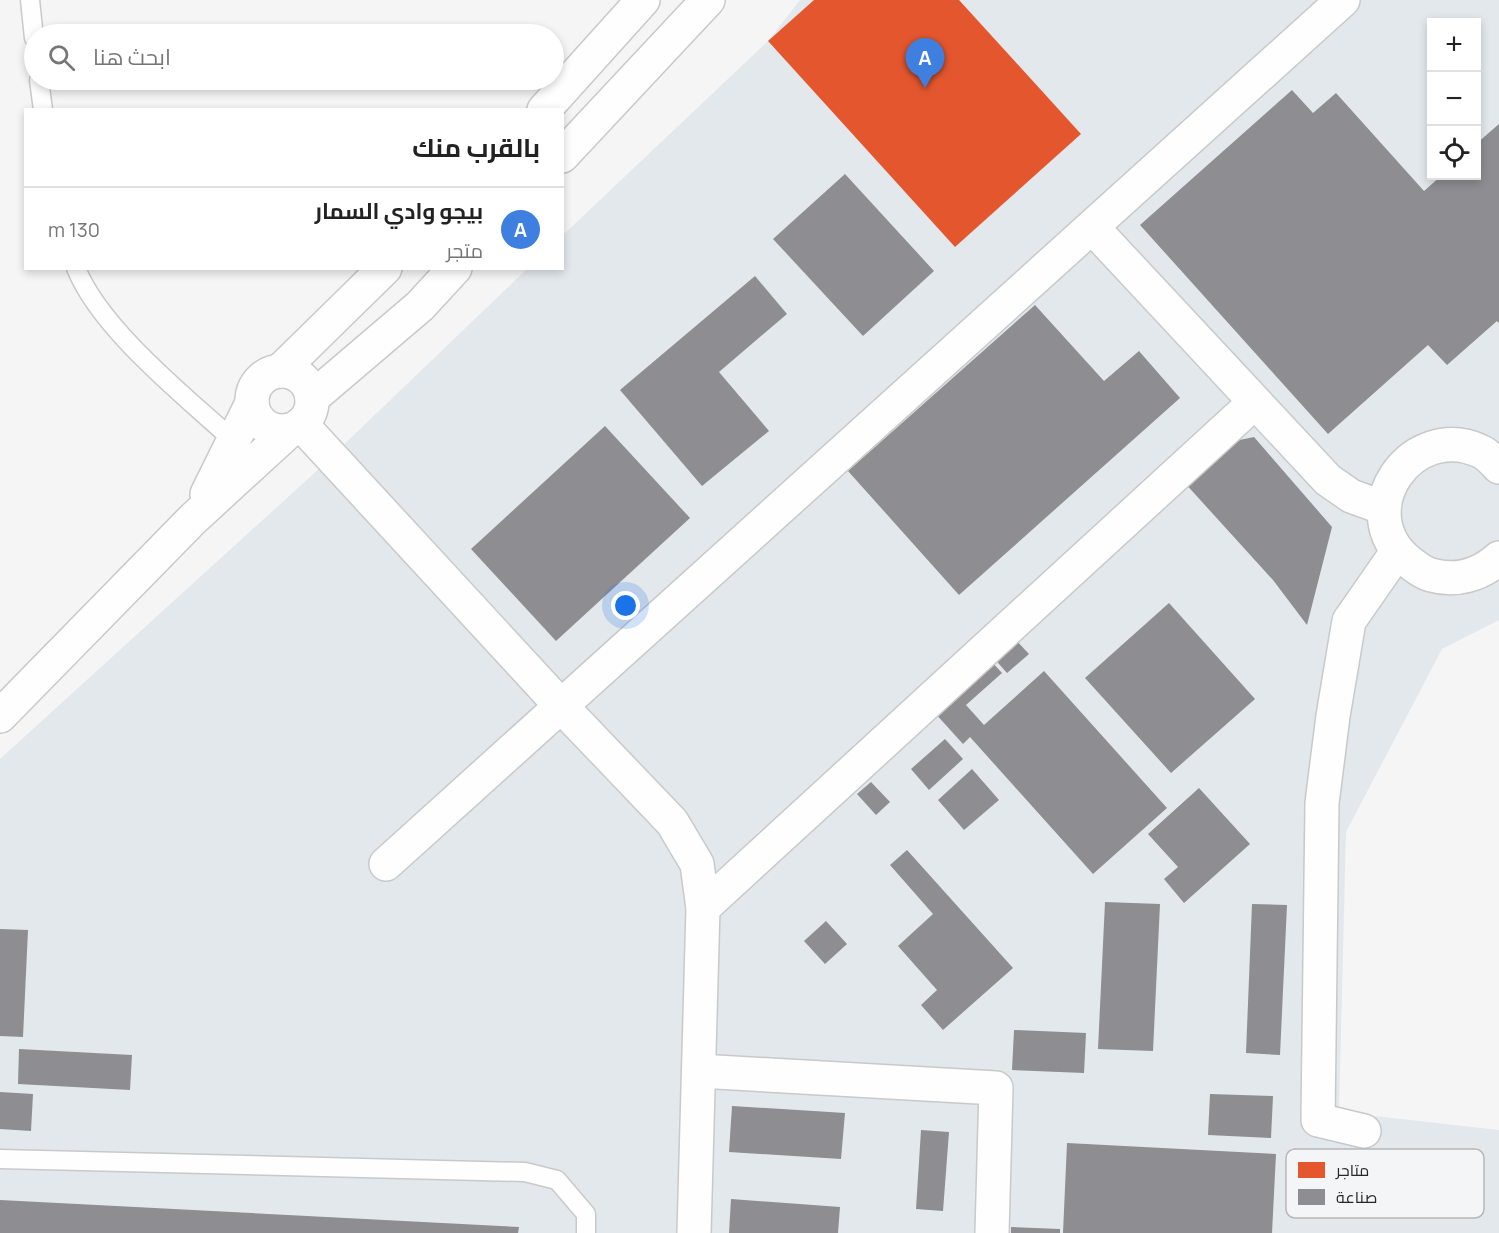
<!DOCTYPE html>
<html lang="ar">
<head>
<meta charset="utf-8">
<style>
	body { margin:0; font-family:Manrope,Cairo,sans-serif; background:#f2f2f2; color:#222; direction:rtl }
	.controls { position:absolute; right:18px; top:18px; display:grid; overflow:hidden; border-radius:0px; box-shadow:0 3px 9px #0003 }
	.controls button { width:54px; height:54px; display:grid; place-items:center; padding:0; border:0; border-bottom:2px solid #e0e0e0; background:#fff; color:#222; font:30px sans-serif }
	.you { position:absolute; left:626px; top:606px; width:21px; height:21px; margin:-15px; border:4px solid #fff; border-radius:50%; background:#1a73e8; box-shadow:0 0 0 9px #1a73e833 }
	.badge { display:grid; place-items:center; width:39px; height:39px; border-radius:50%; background:#b45309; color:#fff; font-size:20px; font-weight:700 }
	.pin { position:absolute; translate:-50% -50px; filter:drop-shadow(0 2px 3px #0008) }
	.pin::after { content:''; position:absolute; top:32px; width:21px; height:18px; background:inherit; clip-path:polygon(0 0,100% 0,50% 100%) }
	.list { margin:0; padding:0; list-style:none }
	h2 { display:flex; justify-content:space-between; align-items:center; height:78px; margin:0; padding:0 24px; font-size:26px }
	h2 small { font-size:20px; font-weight:400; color:#767676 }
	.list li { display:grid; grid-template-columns:39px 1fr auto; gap:18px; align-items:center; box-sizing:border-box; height:84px; padding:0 24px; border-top:2px solid #e0e0e0 }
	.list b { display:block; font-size:22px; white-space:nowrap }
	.list p { margin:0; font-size:20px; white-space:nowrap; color:#767676 }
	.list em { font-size:20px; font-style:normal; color:#767676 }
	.icon { flex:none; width:33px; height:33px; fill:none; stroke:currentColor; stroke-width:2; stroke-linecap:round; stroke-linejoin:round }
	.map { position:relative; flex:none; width:1499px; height:1233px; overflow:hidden; direction:ltr }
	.search { position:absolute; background:#fff; box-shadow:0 3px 9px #0003; left:24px; top:24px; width:540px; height:66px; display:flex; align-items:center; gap:15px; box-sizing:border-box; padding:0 21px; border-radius:33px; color:#767676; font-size:22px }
	.panel { position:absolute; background:#fff; box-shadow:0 3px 9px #0003; left:24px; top:108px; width:540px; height:162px; border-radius:0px; direction:rtl }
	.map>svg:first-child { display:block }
</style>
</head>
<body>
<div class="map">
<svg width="1499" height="1233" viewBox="0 0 1499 1233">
	<rect width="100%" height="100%" fill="#f5f5f6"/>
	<path fill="#e3e8ec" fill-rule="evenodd" d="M800,0h699v620l-57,29 -96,183 -7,280 160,18v103h-1499v-474l310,-282 217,-208 35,-1 1,-33 205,-194zM1432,22h44v154h-44z"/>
	<path fill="#e4572e" d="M814,0h145l122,134 -126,113 -187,-206z"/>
	<g fill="#8d8d92">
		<path d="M1292,90l21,23 23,-20 88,98 17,-15h35v-32l23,-20v199l-2,-2 -50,44 -19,-20 -100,89 -188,-209z"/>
		<path d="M845,174l89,97 -71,65 -90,-97z"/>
		<path d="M755,276l32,38 -68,58 50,59 -67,55 -82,-96z"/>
		<path d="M1035,305l69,76 35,-30 41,47 -221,197 -111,-124z"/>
		<path d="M605,426l85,92 -134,123 -85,-92z"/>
		<path d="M1254,437l78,90 -25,98 -34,-45 -90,-99 37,-37z"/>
		<path d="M1169,603l86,96 -84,74 -86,-95z"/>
		<path d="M1013,637l16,17 -22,19 -15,-17z"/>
		<path d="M991,661l11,12 -36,32 18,20 60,-54 123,137 -74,66 -123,-137 -7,7 -29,-32z"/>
		<path d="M945,739l18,20 -34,31 -18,-21z"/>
		<path d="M972,769l27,31 -35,30 -26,-30z"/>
		<path d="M871,782l19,20 -14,13 -19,-21z"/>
		<path d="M1199,788l51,56 -66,59 -20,-24 14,-12 -30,-33z"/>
		<path d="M907,850l106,118 -70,62 -22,-25 16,-15 -39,-44 35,-32 -43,-49z"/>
		<path d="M1105,902l55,2 -7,147 -55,-2z"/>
		<path d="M1252,904l35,1 -7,150 -34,-2z"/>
		<path d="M826,921l21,23 -22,20 -21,-23z"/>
		<path d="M0,929l28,1 -5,107 -23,-1z"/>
		<path d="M1014,1030l72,3 -2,40 -72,-3z"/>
		<path d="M19,1049l113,6 -2,35 -112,-6z"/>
		<path d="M0,1092l33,2 -2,37 -31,-2z"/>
		<path d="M1210,1094l63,2 -2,42 -63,-3z"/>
		<path d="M732,1106l113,7 -4,46 -112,-7z"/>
		<path d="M921,1130l28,2 -6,79 -27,-2z"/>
		<path d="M1067,1143l209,11 -4,79h-209z"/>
		<path d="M731,1199l109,8 -2,26h-109z"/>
		<path d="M0,1200l519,27 -1,6h-518z"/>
		<path d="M1011,1227l49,2v4h-49z"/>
	</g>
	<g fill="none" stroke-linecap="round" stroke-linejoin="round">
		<defs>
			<g id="lane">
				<path d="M30,0l4,38"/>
				<path d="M39,80l4,30"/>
				<path d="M76,268c24,61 110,129 158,173"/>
				<path d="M0,1159l525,13 32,8 29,34v19"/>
			</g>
			<g id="street">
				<path d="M544,110l99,-110"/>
				<path d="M562,156l146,-156"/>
				<path d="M1092,227l236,253 23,16 33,12"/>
				<path d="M280,371l105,-103"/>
				<circle cx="282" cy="401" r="30"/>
				<path d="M312,398l108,-92 35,-38"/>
				<path d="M301,424l260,282 111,116 25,42 6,44 -9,325"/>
				<path d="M1499,467c-5,-5 -11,-12 -17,-15 -70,-34 -134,59 -74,109 8,6 13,11 23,14 25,7 49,0 68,-17"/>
				<path d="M207,494l45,-91"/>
				<path d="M0,716l193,-197 97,-89"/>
				<path d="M386,864l957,-864"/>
				<path d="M703,908l552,-506"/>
				<path d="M699,1071l297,17 -4,145"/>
				<path d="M1364,1131l-46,-11 4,-317 11,-87 16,-95 48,-69"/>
			</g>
		</defs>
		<use href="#lane" stroke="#c8c9c9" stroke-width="21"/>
		<use href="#street" stroke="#c8c9c9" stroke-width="36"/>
		<use href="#lane" stroke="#fefefe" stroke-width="18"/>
		<use href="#street" stroke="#fefefe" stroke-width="33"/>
	</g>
	<rect x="1286" y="1149" width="198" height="69" rx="9" fill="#f4f5f7" stroke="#b6b7b9" stroke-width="1.5"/>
	<rect x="1298" y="1162" width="27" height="16" fill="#e4572e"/>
	<rect x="1298" y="1189" width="27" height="16" fill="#8d8d92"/>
	<g font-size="16" fill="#262728">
		<text x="1336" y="1176">متاجر</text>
		<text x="1336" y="1203">صناعة</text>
	</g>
</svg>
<div class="controls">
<button>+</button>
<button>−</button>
<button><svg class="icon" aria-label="locate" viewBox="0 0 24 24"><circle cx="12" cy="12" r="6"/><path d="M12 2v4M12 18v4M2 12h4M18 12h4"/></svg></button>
</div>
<div class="you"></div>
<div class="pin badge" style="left:925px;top:88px;background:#3f7fe0">A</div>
<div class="search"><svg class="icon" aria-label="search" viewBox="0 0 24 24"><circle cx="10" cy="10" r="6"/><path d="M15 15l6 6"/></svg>ابحث هنا</div>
<section class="panel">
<h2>بالقرب منك<small></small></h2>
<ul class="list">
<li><span class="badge" style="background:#3f7fe0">A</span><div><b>بيجو وادي السمار</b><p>متجر</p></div><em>130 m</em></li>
</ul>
</section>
</div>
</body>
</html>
